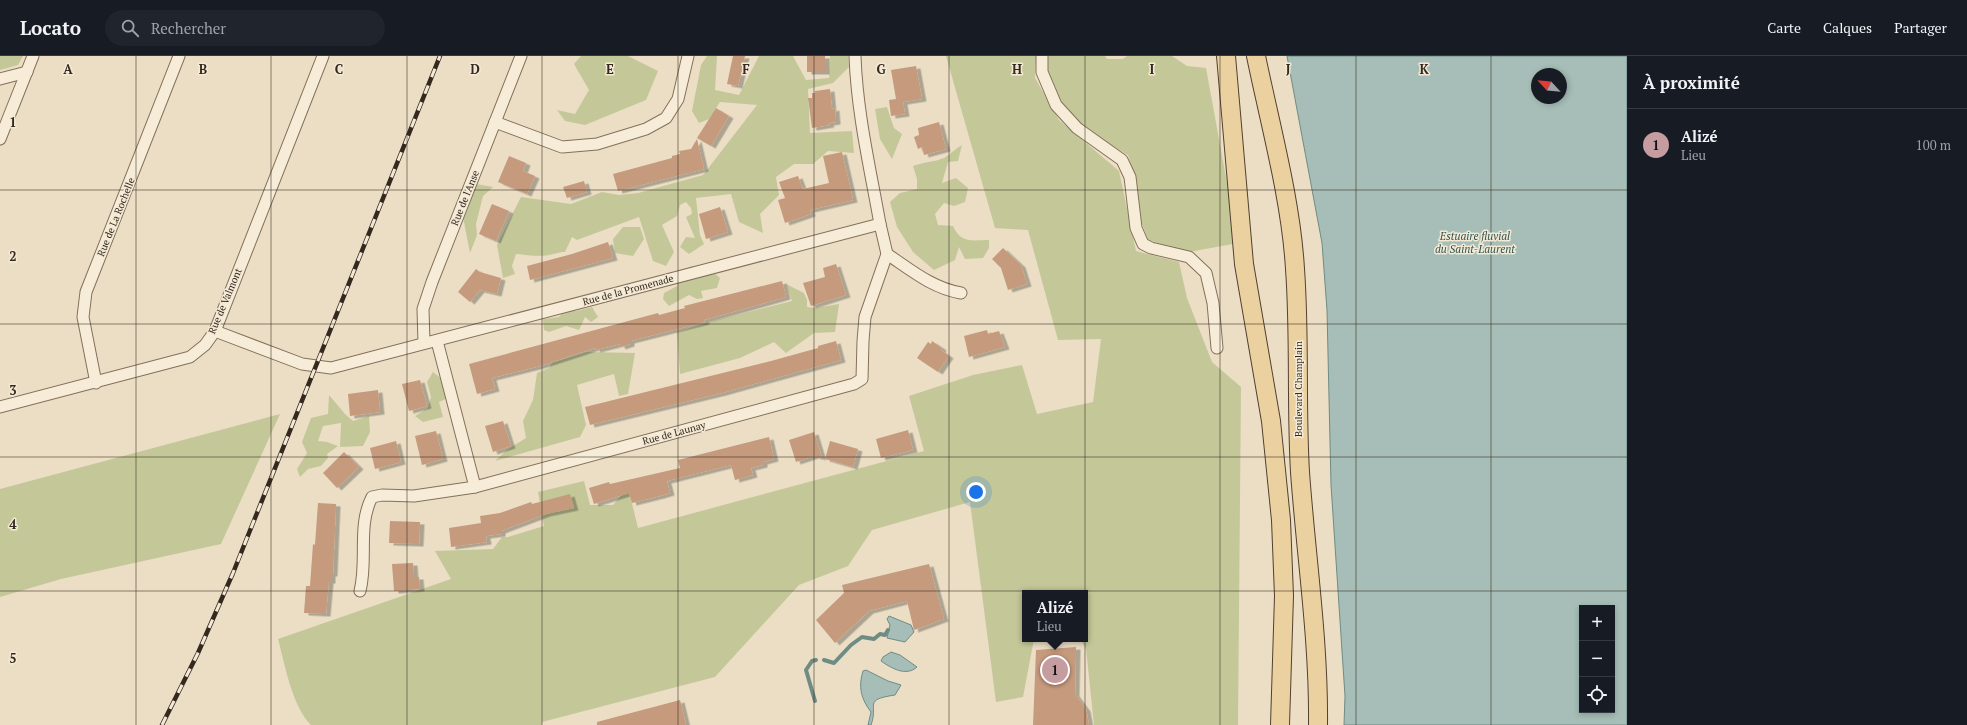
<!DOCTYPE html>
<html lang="fr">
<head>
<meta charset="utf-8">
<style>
	body { margin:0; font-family:"PT Serif",serif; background:#20242c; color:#f1f3f6 }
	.controls { position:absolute; right:12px; bottom:12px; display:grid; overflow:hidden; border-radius:0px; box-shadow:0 2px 6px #0003 }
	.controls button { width:36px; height:36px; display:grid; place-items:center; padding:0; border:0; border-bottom:1px solid #363941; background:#171b24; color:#f1f3f6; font:20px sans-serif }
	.compass { position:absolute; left:1531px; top:12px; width:36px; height:36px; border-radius:50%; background:#171b24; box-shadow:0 2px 6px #0003; rotate:296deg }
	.you { position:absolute; left:976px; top:436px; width:14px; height:14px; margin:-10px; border:3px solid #fff; border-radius:50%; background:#1a73e8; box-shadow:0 0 0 6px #1a73e833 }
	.badge { display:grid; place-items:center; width:26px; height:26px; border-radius:50%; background:#c59c9f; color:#111; font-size:13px; font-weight:700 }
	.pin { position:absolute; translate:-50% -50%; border:2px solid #fff; box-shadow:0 1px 4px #0006 }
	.popup { position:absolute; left:1022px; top:534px; width:66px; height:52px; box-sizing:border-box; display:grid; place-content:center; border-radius:0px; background:#171b24; filter:drop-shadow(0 1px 3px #0005); font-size:13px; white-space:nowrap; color:#9ea1a6 }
	.popup b { font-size:15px; color:#f1f3f6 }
	.popup::after { content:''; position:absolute; left:50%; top:100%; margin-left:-8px; border:8px solid transparent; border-top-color:#171b24 }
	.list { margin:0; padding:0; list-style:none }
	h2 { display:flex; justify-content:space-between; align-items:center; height:52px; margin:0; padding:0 16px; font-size:17px }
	h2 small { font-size:13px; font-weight:400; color:#9ea1a6 }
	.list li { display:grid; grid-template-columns:26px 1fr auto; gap:12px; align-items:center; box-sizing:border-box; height:72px; padding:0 16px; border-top:1px solid #363941 }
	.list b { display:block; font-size:15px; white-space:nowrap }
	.list p { margin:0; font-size:13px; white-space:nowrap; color:#9ea1a6 }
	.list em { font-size:13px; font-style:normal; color:#9ea1a6 }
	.icon { flex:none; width:22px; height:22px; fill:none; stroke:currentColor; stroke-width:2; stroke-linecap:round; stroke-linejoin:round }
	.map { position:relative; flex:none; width:1627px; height:669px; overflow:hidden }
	header { display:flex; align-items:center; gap:24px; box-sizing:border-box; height:56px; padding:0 20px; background:#171b24; border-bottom:1px solid #363941 }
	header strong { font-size:19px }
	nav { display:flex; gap:22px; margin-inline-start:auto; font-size:14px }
	.search { width:280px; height:36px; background:#20242c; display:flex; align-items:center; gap:10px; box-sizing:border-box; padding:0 14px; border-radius:22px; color:#9ea1a6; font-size:15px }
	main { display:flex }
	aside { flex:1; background:#171b24 }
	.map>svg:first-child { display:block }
</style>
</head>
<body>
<header>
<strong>Locato</strong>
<div class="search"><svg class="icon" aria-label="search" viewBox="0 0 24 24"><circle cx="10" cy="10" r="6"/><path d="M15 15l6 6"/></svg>Rechercher</div>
<nav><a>Carte</a><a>Calques</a><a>Partager</a></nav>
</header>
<main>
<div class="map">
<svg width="1627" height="669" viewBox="0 0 1627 669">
	<defs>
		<filter id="shadow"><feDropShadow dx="4.5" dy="2.5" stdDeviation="0" flood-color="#0004"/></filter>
	</defs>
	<rect width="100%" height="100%" fill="#ebdec5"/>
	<g fill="#c4c899">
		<path d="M0,0h23l-5,9 -18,5z"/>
		<path d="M581,0h47l30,15 -12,29 -61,25 -20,-4 -8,-11 18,4 14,-24 -15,-26z"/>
		<path d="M707,0h10l-2,34 24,5 20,-39h34l13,24 23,-2 1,-22h18l1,11 -16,16 -25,6 2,44 42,-2 2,22 -26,-2 -15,13h-19l-18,13 3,18 -19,19 3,19 -24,-11 -8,-28 -35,4 4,37 4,9 -15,10 -9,-7 6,-10 9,1 -9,-21 6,-3 -1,-6 -5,-6 -6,3 -3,11 -15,9 12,27 -8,14 -13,-5 -14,-44 -62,23 -5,-3 -7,15c-7,0 -9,2 -16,3 -10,2 -22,0 -33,-1l-4,12 3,8 -12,4 -6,-33 24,-48 50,7 31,-12 17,3 19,-2 65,-18 54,-70 -37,-3 -11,17 -10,4 -7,-12 9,-46z"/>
		<path d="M946,0h90l-1,22 24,42 60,51 17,80 43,11 8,36 25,64 29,25 -3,338h-144l-8,-76 -6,-10h5v-46h-60v46h9l-11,58 -27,5 -26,-200 -98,28 -24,36 -49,19 -84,92 -173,45v3h-231c-19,-19 -26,-60 -33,-86l173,-60 -16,-28 58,-2 9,-12h6l36,-11 -6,-34 46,-11 6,24h23l15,-18 10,41 286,-77 -15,-55 64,-21 49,-10 15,49 56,-12 8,-63 -43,1 -30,-110 -33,-2z"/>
		<path d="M1046,0h59l2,3h16l4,-3h45l15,10 19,2 32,175 -49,9 -41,-12 -9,-24 -2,-32 -9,-29c-20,-12 -57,-34 -69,-55 -8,-13 -12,-29 -13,-44z"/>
		<path d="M887,51l7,21 8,6 -10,25 -12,-20 -5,-30z"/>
		<path d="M962,89l-4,16 -10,1 -6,21 14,-5 12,10 -3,14 -11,4 -10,-3 -9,11 3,11 15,1c8,18 19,14 36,14v8l-6,10 -18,1 -6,-12 -4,13 -21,10 -21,-18 -16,-25 -7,-25 10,-9 17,-4v-10l-4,-13c10,-4 21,-4 31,-8 3,-1 12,-10 18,-13z"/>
		<path d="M476,128l17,3 -10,9 -7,28 1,11 -7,18 -7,-36z"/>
		<path d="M623,171h17l4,12 -11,17 -18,-3 -2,-14z"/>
		<path d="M693,210l5,12 15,-6 7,6 -3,10 -16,3 2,7 -6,1 -8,-4 -20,11 -6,-7 1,-6 13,-7 3,-16z"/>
		<path d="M786,228l18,9 3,7v7l8,1 24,-4 -4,28 -21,1 -28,20 -12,-11 -34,16 -60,16 -3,-42 40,-12 75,-19z"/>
		<path d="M568,250l8,5 16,-4 6,10 -7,5 -6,-5 -6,13 -13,-4 -17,6 -5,-2 -1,-11 16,-2z"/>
		<path d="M587,296l48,1 -7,41 -9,2 -5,-22 -37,11 9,40 -6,12 -85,24 13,-12 18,-11 -3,-17 10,-21 4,-27 12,-5 3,-5z"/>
		<path d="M433,316l10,8 5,18 -9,4 4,15 -20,5 -8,-6 13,-8 3,-11 -4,-15z"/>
		<path d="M329,339l16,19 8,7 16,-5 1,16 -7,14 -23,1 1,-24 -18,3 -5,15 9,1 11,4 -11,8 1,4 -7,8 -13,3 -8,8 -3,-8 10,-16 -5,-11 9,-24 17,-4z"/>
		<path d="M280,358l-59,130 -160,35 -61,18v-108z"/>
	</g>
	<g fill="#a6beb7" stroke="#6e8c84" fill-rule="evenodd">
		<path d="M1287,0h340v669h-283l1,-29 -14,-211 -4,-175 -5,-67zM1537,18h24v24h-24zM1582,552h30v102h-30z"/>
		<path d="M889,560l22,9 3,7 -9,10 -18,-4 3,-13 -3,-6z"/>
		<path d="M891,596l9,3 17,12c-11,10 -26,1 -36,-6l2,-4z"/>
		<path d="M866,614l22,11 13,4 -6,10c-33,5 -16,9 -24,30h-3l3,-13c-10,-13 -13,-25 -8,-41z"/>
	</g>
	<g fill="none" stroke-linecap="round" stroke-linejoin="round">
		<g stroke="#6e8c84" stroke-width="4">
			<path d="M824,604l10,3 17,-18 11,-8 12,2 6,-5 5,1 3,-5"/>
			<path d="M815,645l-9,-31 6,-9 4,-1"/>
		</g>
	</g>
	<g fill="#c69a7d" filter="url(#shadow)">
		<path d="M733,0h12l-7,30 -11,-2z"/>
		<rect x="807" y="0" width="18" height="16"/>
		<path d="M916,10l6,33 -19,3 2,12 -14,2 -2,-16 7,-1 -5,-29z"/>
		<path d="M830,33l2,20 3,-1 1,14 -7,1 1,2 -18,3 -4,-30h4v-5h3v-2z"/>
		<path d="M716,52l13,8 -18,30 -14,-8z"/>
		<path d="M939,66l7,27 -22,6 -2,-8 -4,2 -4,-12 5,-2 -1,-7z"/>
		<path d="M697,83l7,30 -86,22 -5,-17 59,-16v-2l8,-2 -1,-3 12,-2z"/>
		<path d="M842,96l11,48 -43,10 1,4 -26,9 -7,-23 7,-2 -6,-16 19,-6 5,13 26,-6 -6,-27z"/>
		<path d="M509,100l17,7 -3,8 12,5 -8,18 -29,-12z"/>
		<path d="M584,125l3,11 -20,6 -4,-11z"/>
		<path d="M492,148l17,7 -13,30 -17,-7z"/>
		<path d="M720,151l8,25 -22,7 -7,-25z"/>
		<path d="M608,186l5,16 -83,22 -3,-14 45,-12z"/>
		<path d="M1003,192l18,17 6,19 -19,6 -7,-22 -9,-9z"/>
		<path d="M836,208l10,31 -35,11 -8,-23 22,-6 -2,-9z"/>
		<path d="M476,213l4,3 21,6 -4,16 -17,-4 -10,12 -12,-10z"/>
		<path d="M782,225l4,16 -82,23 1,2 -75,19v3l-9,3 -1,-3 -24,6 -1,-2 -55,18 -48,12 3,11 -18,5 -8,-30 189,-51 1,2 26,-7 -1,-2z"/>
		<path d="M987,274l1,4 11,-3 6,16 -36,10 -5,-21z"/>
		<path d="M836,285l5,19 -119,33 -132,32 -5,-18 186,-46 47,-13v-2z"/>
		<path d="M932,285l10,7 -1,2 8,6 -11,16 -21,-14 11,-16 3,2z"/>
		<path d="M420,324l7,26 -18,5 -7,-27z"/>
		<path d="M378,334l2,22 -30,4 -2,-22z"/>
		<path d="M503,365l8,25 -18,6 -8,-26z"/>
		<path d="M908,374l5,20 -32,8 -5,-19z"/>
		<path d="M436,375l7,28 -21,6 -7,-29z"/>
		<path d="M814,376l8,26 -8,-2 -18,6 -7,-22z"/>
		<path d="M769,381l5,22 -11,3v3l-12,3 2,7 -18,5 -4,-15 -64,16 3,12 -10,3 -28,7 -3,-10 -35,11 -5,-16 20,-6 1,2 70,-16 -2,-8z"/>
		<path d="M396,385l5,21 -26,7 -5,-21z"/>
		<path d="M830,385l28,8 -5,18 -28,-8z"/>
		<path d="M344,396l15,15 -22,21 -14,-15z"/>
		<path d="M570,438l4,14 -28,6 -45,17v3l-15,2 1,6 -36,5 -2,-19 32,-5 -1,-7 20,-3 31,-11 1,2z"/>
		<path d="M318,447l18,1 -3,70h-2v7h-2l-3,33 -22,-1 2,-27h4l3,-42 2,1z"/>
		<path d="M390,465l30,1 -1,22 -30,-1z"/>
		<path d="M413,507l1,14h5l1,12 -26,2 -2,-27z"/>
		<path d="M929,508l15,55 -30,11 -7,-29 -38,10 -34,32 -19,-23 28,-27 -2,-8z"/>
		<path d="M1076,591l-1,47 11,15 3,16h-56l3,-75z"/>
		<path d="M680,644l6,25h-89v-3z"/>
	</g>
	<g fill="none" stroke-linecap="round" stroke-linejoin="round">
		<defs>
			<g id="minor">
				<path d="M1042,0v16l14,33 21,23 45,32 8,17 6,51 7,16 8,4 38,9 17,16 7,30 4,45"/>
				<path d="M0,23l27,-7"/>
				<path d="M495,66l67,25 35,-3 49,-15 20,-11 12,-19 10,-43"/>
				<path d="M0,83l33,-83"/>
				<path d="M887,198c24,16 45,34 74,39"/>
				<path d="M215,275l87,33 29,4 549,-144c-10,-56 -23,-111 -25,-168"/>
				<path d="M437,285l38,146 379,-103 8,-5 1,-38 2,-24 22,-63 -7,-30"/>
				<path d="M424,287l-1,-34 9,-27 89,-226"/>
				<path d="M96,327l-13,-66 3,-25 93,-236"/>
				<path d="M0,351l190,-50 15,-12 10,-14 108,-275"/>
				<path d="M360,535c8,-31 -3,-65 12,-94l10,-2 32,1 61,-9"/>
			</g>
			<g id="primary">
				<path d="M1226,0l18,208 27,157 10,99 3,76 -4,129"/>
				<path d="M1256,0c14,68 35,144 39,213 5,68 1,135 5,203 6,84 19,169 18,253"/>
			</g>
		</defs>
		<use href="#minor" stroke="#84705c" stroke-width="13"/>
		<use href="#primary" stroke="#523f30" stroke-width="20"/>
		<use href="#minor" stroke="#f6ecd7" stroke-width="11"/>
		<use href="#primary" stroke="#ebd19f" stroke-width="18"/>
		<defs>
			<path id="rail" d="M162,669l36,-72 35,-80 207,-517"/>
		</defs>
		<use href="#rail" stroke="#35291f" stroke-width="4.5"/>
		<use href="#rail" stroke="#f3e9d4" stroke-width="3" stroke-dasharray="9" stroke-linecap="butt"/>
	</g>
	<path fill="none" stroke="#35291f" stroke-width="1" stroke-opacity="0.55" d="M136,0v669M271,0v669M407,0v669M542,0v669M678,0v669M814,0v669M949,0v669M1085,0v669M1220,0v669M1356,0v669M1491,0v669M0,134h1627M0,268h1627M0,401h1627M0,535h1627"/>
	<g text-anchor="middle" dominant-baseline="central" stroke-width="3" stroke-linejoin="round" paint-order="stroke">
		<g font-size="10" fill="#35291f" stroke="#f3e9d4">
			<text transform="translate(465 142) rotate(-68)">Rue de l'Anse</text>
			<text transform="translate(116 161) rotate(-68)">Rue de La Rochelle</text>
			<text transform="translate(628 234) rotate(-15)">Rue de la Promenade</text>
			<text transform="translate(225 245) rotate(-67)">Rue de Valmont</text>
			<text transform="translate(1298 333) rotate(-90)">Boulevard Champlain</text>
			<text transform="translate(674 377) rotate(-15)">Rue de Launay</text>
		</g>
		<g font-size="11" font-style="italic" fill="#2f5451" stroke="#f3e9d4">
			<text x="1475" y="180">Estuaire fluvial<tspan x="1475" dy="13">du Saint-Laurent</tspan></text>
		</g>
	</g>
	<g font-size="13" text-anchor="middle" font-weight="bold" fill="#35291f" stroke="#f3e9d4" stroke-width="3" stroke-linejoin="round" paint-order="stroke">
		<text x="68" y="18">A</text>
		<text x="203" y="18">B</text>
		<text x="339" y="18">C</text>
		<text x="475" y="18">D</text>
		<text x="610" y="18">E</text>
		<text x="746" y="18">F</text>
		<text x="881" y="18">G</text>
		<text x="1017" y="18">H</text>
		<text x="1152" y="18">I</text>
		<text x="1288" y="18">J</text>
		<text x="1424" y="18">K</text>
		<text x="13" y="71">1</text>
		<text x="13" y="205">2</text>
		<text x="13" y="339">3</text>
		<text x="13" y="473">4</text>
		<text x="13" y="607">5</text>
	</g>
</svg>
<div class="controls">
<button>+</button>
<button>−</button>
<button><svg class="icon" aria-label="locate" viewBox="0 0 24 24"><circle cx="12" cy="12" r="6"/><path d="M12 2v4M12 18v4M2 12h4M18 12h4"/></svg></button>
</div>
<svg class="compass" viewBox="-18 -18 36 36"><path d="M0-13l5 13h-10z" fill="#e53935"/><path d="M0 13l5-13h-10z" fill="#9ea1a6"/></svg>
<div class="you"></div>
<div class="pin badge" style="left:1055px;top:614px">1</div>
<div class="popup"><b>Alizé</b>Lieu</div>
</div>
<aside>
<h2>À proximité<small></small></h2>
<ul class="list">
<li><span class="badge">1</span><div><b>Alizé</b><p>Lieu</p></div><em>100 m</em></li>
</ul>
</aside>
</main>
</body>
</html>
